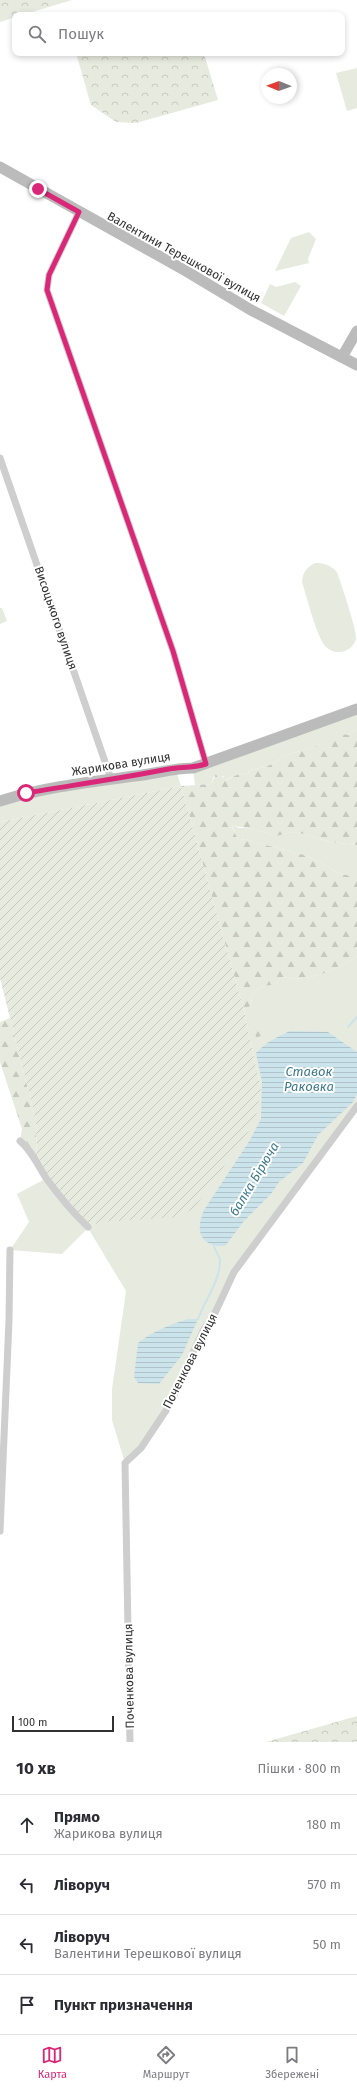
<!DOCTYPE html>
<html lang="uk">
<head>
<meta charset="utf-8">
<style>
	body { margin:0; font-family:"Fira Sans",sans-serif; background:#f7f7f7; color:#2b2b33 }
	.compass { position:absolute; left:261px; top:68px; width:36px; height:36px; border-radius:50%; background:#fff; box-shadow:0 2px 6px #0003; rotate:271deg }
	.scale { position:absolute; left:12px; bottom:10px; width:102px; box-sizing:border-box; padding-left:4px; border:2px solid #313131; border-top:0; font-size:11px; line-height:14px; white-space:nowrap; color:#313131; -webkit-text-stroke:3px #fff; paint-order:stroke }
	.stop { position:absolute; width:12px; height:12px; margin:-9px; border:3px solid #db2777; border-radius:50%; background:#fff }
	.stop.end { background:#db2777; border-color:#fff; box-shadow:0 1px 4px #0008 }
	.list { margin:0; padding:0; list-style:none }
	h2 { display:flex; justify-content:space-between; align-items:center; height:52px; margin:0; padding:0 16px; font-size:17px }
	h2 small { font-size:13px; font-weight:400; color:#7c7c81 }
	.list li { display:grid; grid-template-columns:26px 1fr auto; gap:12px; align-items:center; box-sizing:border-box; height:60px; padding:0 16px; border-top:1px solid #e1e1e2 }
	.list b { display:block; font-size:15px; white-space:nowrap }
	.list p { margin:0; font-size:13px; white-space:nowrap; color:#7c7c81 }
	.list em { font-size:13px; font-style:normal; color:#7c7c81 }
	.icon { flex:none; width:22px; height:22px; fill:none; stroke:currentColor; stroke-width:2; stroke-linecap:round; stroke-linejoin:round }
	.map { position:relative; flex:none; width:357px; height:1742px; overflow:hidden }
	.search { position:absolute; background:#fff; box-shadow:0 2px 6px #0003; left:12px; right:12px; top:12px; height:44px; display:flex; align-items:center; gap:10px; box-sizing:border-box; padding:0 14px; border-radius:8px; color:#7c7c81; font-size:15px }
	.sheet { height:292px; background:#fff }
	nav { display:flex; justify-content:space-around; align-items:center; box-sizing:border-box; height:56px; border-top:1px solid #e1e1e2; background:#fff; font-size:11px; color:#7c7c81 }
	nav a { display:grid; justify-items:center; gap:2px }
	nav .on { color:#db2777 }
	.map>svg:first-child { display:block }
</style>
</head>
<body>
<div class="map">
<svg width="357" height="1742" viewBox="0 0 357 1742">
	<defs>
		<pattern id="forest-firs" width="22" height="20" patternUnits="userSpaceOnUse"><rect width="22" height="20" fill="#e7eade"/><path d="M5 1l3.5 6h-7zM16 11l3.5 6h-7z" fill="#c7c9bf"/></pattern>
		<pattern id="park-crowns" width="20" height="18" patternUnits="userSpaceOnUse"><rect width="20" height="18" fill="#e7eade"/><path d="M2 6a3 3 0 1 1 6 0M12 15a3 3 0 1 1 6 0" fill="none" stroke="#c7c9bf"/></pattern>
		<pattern id="garden-furrows" width="10" height="10" patternUnits="userSpaceOnUse"><rect width="10" height="10" fill="#e7eade"/><path d="M-1 1l2-2M0 10L10 0M9 11l2-2" fill="none" stroke="#c7c9bf"/></pattern>
		<pattern id="water-rules" width="6" height="5" patternUnits="userSpaceOnUse"><rect width="6" height="5" fill="#cbe3ea"/><path d="M0 2.5h6" fill="none" stroke="#afc3c9"/></pattern>
	</defs>
	<rect width="100%" height="100%" fill="#fff"/>
	<g fill="#e7eade">
		<path d="M357,68v40l-10,3 -11,-38z"/>
		<path d="M309,232l7,7 -8,20 1,4 -34,8 16,-33z"/>
		<path d="M295,282l6,4 -17,30 -23,-13 9,-19 6,3z"/>
		<path d="M315,563c10,0 15,2 22,9 4,12 20,58 19,67 -4,15 -25,18 -33,4 -8,-13 -16,-45 -21,-61 1,-10 4,-14 13,-19z"/>
		<path d="M0,608h2l5,13 -7,3z"/>
		<path d="M357,709v20l-9,6 -16,4 -20,9 -23,6 -23,13 -17,3 -1,4 -7,-1 -16,7 -2,-4h-9l-3,8 -16,1 -2,-17z"/>
		<path d="M175,768l6,18 -181,36v-21z"/>
		<path d="M232,825l7,3h10l28,8 14,-4 13,2 26,8 27,3v31c-19,1 -32,-12 -48,-19 -20,-8 -43,-10 -63,-18l-8,1z"/>
		<path d="M357,956v150l-123,166 -79,153 -30,38 -13,-43v-31l14,-98 -38,-63 -26,26 -52,-4 19,-28 -12,-28 30,-16 41,49 13,-5 160,-132 -17,-79 8,-7 -1,-8c7,-9 13,-11 24,-11l9,-8c23,6 54,-7 73,-21z"/>
	</g>
	<g fill="url(#forest-firs)">
		<path d="M357,729v116l-27,-3 -26,-8 -13,-2 -14,4 -28,-8 -17,-2 6,14 8,-1c20,8 43,10 63,18 16,7 29,20 48,19v80c-19,14 -50,27 -73,21l-9,8c-11,0 -17,2 -24,11l1,8 -8,7 -63,-225 30,-2 6,-12 9,8 15,-7 7,1 1,-4 17,-3 23,-13 23,-6 29,-14 7,1z"/>
		<path d="M253,1017l11,2 3,14 -11,5z"/>
		<path d="M10,1018l26,103 1,42 -17,-22 2,-12 -22,-67v-40z"/>
	</g>
	<g fill="url(#park-crowns)">
		<path d="M0,0h72l-50,15h-7v2l-15,5z"/>
		<path d="M76,53h123l6,4 13,43 -82,23 -20,-1 -25,-17z"/>
		<path d="M357,1716v26h-91z"/>
	</g>
	<path fill="url(#garden-furrows)" d="M181,786l63,225 17,79 -6,32 -60,85 -15,10 -79,5 -13,5 -51,-64 -1,-42 -36,-143v-156z"/>
	<g fill="url(#water-rules)">
		<path d="M290,1031l38,1 29,20v42l-4,8 -35,33 -15,28 -24,19 -8,12 -27,27 -19,25c-25,1 -30,-15 -21,-36l46,-70 11,-21 1,-38 -6,-28c10,-11 21,-16 34,-22z"/>
		<path d="M188,1319h10l-16,36 -23,29 -21,-1 -4,-6 4,-34c15,-12 32,-18 50,-24z"/>
	</g>
	<g fill="none" stroke-linecap="round" stroke-linejoin="round">
		<g stroke="#cbe3ea" stroke-width="2">
			<path d="M348,1027l9,-10"/>
			<path d="M198,1319c7,-19 21,-36 22,-57 1,-6 -6,-11 -6,-17"/>
		</g>
		<g stroke="#cecece" stroke-width="7">
			<path d="M79,212l-30,63 -2,15 126,361 33,113"/>
			<path d="M0,458l111,321"/>
			<path d="M20,1141c12,10 17,23 26,37 13,18 26,34 42,49"/>
			<path d="M0,1531l9,-211 1,-70"/>
			<path d="M130,1742l-5,-279 16,-15 28,-42 34,-75 12,-18 19,-41 123,-166"/>
		</g>
		<g stroke="#bbb" stroke-width="11">
			<path d="M0,167l186,104 65,39 106,55"/>
			<path d="M342,357l15,-26"/>
			<path d="M0,801c44,-14 90,-19 135,-25 20,-2 38,-8 58,-8l164,-59"/>
		</g>
	</g>
	<g fill="none" stroke-linecap="round" stroke-linejoin="round">
		<path stroke="#db2777" stroke-width="5" d="M26,793c48,-8 96,-15 143,-24 13,-2 24,-1 37,-5l-33,-113 -126,-361 2,-15 30,-63 -41,-23"/>
	</g>
	<g text-anchor="middle" dominant-baseline="central" stroke-width="4" stroke-linejoin="round" paint-order="stroke">
		<g font-size="12" fill="#313131" stroke="#fff">
			<text transform="translate(184 257) rotate(29)">Валентини Терешкової вулиця</text>
			<text transform="translate(56 618) rotate(71)">Висоцького вулиця</text>
			<text transform="translate(121 764) rotate(-9)">Жарикова вулиця</text>
			<text transform="translate(190 1361) rotate(-63)">Поченкова вулиця</text>
			<text transform="translate(129 1676) rotate(-91)">Поченкова вулиця</text>
		</g>
		<g font-size="13" font-style="italic" fill="#3f7a8c" stroke="#fff">
			<text x="309" y="1071">Ставок<tspan x="309" dy="15">Раковка</tspan></text>
			<text transform="translate(254 1179) rotate(-59)">балка Бірюча</text>
		</g>
	</g>
</svg>
<svg class="compass" viewBox="-18 -18 36 36"><path d="M0-13l5 13h-10z" fill="#e53935"/><path d="M0 13l5-13h-10z" fill="#7c7c81"/></svg>
<div class="scale">100 m</div>
<div class="stop" style="left:26px;top:793px"></div>
<div class="stop end" style="left:38px;top:189px"></div>
<div class="search"><svg class="icon" aria-label="search" viewBox="0 0 24 24"><circle cx="10" cy="10" r="6"/><path d="M15 15l6 6"/></svg>Пошук</div>
</div>
<section class="sheet">
<h2>10 хв<small>Пішки · 800 m</small></h2>
<ul class="list">
<li><svg class="icon" aria-label="ahead" viewBox="0 0 24 24"><path d="M12 20V5M6 11l6-6 6 6"/></svg><div><b>Прямо</b><p>Жарикова вулиця</p></div><em>180 m</em></li>
<li><svg class="icon" aria-label="left" viewBox="0 0 24 24"><path d="M17 20v-9H6M10 6l-5 5 5 5"/></svg><div><b>Ліворуч</b></div><em>570 m</em></li>
<li><svg class="icon" aria-label="left" viewBox="0 0 24 24"><path d="M17 20v-9H6M10 6l-5 5 5 5"/></svg><div><b>Ліворуч</b><p>Валентини Терешкової вулиця</p></div><em>50 m</em></li>
<li><svg class="icon" aria-label="arrive" viewBox="0 0 24 24"><path d="M6 21V4h12l-3 4 3 4H6"/></svg><div><b>Пункт призначення</b></div></li>
</ul>
</section>
<nav>
<a class="on"><svg class="icon" aria-label="map" viewBox="0 0 24 24"><path d="M3 6l6-2 6 2 6-2v14l-6 2-6-2-6 2zM9 4v14M15 6v14"/></svg>Карта</a>
<a><svg class="icon" aria-label="directions" viewBox="0 0 24 24"><path d="M12 3l9 9-9 9-9-9zM9 14v-3h6M13 9l2 2-2 2"/></svg>Маршрут</a>
<a><svg class="icon" aria-label="saved" viewBox="0 0 24 24"><path d="M7 4h10v16l-5-4-5 4z"/></svg>Збережені</a>
</nav>
</body>
</html>
